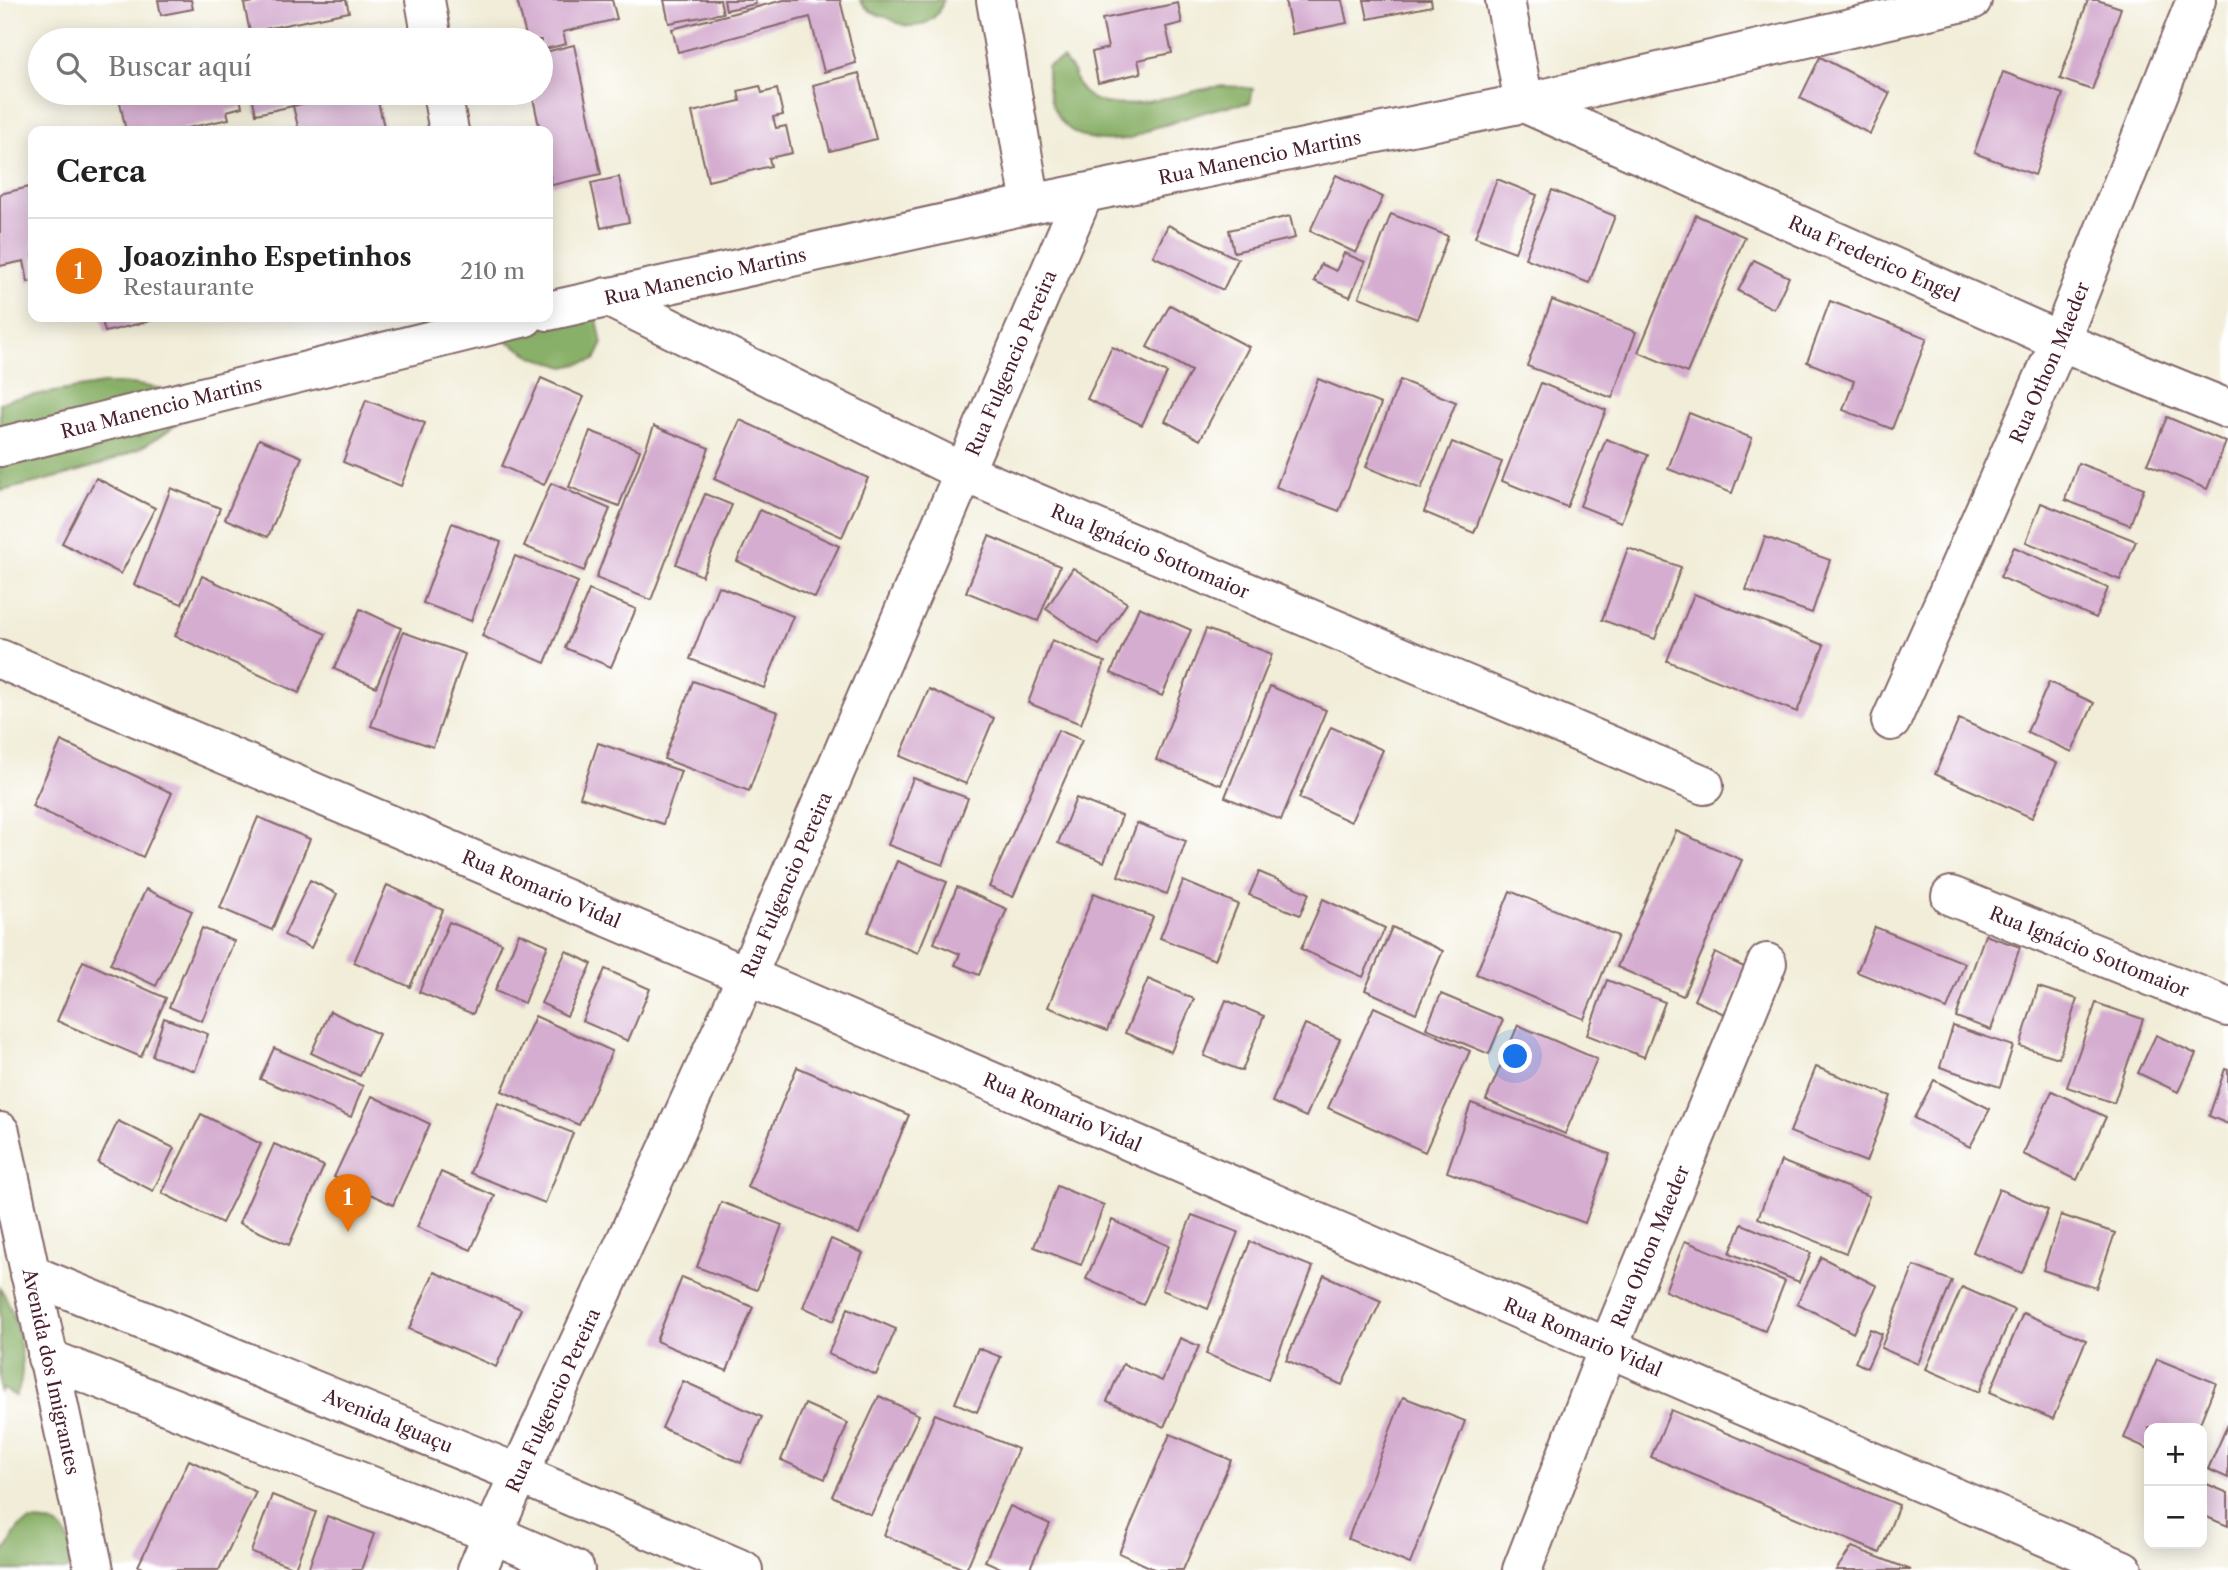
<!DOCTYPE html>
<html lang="es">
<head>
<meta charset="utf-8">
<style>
	body { margin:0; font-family:"Libre Caslon Text",serif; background:#f6f6f6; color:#222 }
	.controls { position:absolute; right:21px; bottom:21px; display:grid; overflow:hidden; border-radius:14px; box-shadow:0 4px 18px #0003 }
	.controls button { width:63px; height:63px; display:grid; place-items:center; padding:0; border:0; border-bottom:2px solid #e0e0e0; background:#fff; color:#222; font:35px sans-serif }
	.you { position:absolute; left:1516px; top:1057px; width:24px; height:24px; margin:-18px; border:5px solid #fff; border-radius:50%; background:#1a73e8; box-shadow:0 0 0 10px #1a73e833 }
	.badge { display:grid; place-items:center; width:46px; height:46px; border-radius:50%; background:#7c3aed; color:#fff; font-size:23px; font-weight:700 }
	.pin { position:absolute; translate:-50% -58px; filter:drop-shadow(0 2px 4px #0008) }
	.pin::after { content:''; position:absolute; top:37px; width:24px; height:21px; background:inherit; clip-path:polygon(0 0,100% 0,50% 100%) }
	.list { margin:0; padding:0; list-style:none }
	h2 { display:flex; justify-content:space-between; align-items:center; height:91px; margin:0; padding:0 28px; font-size:30px }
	h2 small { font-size:23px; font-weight:400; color:#767676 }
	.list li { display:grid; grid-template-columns:46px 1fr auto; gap:21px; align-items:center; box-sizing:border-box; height:105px; padding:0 28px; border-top:2px solid #e0e0e0 }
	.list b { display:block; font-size:26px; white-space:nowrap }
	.list p { margin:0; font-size:23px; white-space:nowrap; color:#767676 }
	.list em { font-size:23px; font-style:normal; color:#767676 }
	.icon { flex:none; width:38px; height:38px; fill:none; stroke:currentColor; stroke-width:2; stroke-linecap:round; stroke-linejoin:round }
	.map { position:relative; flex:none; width:2228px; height:1570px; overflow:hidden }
	.search { position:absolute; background:#fff; box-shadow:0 4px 18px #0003; left:28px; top:28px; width:525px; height:77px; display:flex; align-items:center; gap:18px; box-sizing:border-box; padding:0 24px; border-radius:38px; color:#767676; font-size:26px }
	.panel { position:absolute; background:#fff; box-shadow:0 4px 18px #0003; left:28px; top:126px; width:525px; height:196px; border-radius:14px }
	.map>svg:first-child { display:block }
</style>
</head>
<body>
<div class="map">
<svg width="2228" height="1570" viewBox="0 0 2228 1570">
	<rect width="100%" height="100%" fill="#fff"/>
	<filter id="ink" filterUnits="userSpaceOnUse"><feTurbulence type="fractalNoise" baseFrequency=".0143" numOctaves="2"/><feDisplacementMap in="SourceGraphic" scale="14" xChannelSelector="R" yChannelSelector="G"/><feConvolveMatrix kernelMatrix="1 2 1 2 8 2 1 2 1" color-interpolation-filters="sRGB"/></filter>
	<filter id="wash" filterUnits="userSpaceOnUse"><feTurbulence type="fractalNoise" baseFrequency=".00686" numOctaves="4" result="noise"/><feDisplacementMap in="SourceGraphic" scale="28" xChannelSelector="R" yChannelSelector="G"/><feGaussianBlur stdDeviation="1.57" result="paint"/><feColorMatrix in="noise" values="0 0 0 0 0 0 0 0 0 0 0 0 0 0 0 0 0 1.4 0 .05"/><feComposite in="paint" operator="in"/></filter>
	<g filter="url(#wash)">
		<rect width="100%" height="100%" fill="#f1edd8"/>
		<g fill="#89b067" stroke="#6a6849" stroke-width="2">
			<path d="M860,0h83c-3,19 -24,31 -42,24 -5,-1 -9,-5 -15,-7 -11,-3 -21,-7 -26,-17z"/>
			<path d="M1063,59c3,4 7,8 10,13 2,4 3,11 6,15 26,37 100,5 136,0 13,-2 25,0 38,2l-3,14c-26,2 -49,10 -73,18 -7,3 -14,4 -21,6 -10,4 -18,10 -30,12 -55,7 -80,-18 -79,-73z"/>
			<path d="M596,313l6,32 -7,15 -30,7 -31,-10 -44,-26z"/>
			<path d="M103,384h29l30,5 22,30c-17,13 -35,26 -55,34 -41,18 -85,28 -129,38v-88l11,-4z"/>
			<path d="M0,1288c15,20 25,67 21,92 -1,5 -3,11 -5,16l-13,-7 -3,3z"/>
			<path d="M31,1521c34,0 36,10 43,40l-7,9h-67v-17c17,-8 7,-24 31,-32z"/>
		</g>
		<g id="blocks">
			<g fill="#d5add0">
				<path d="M158,0h33l2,9 -32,6z"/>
				<path d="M264,0h82l3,12 -99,20 -6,-28z"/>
				<path d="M517,0h95l5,19 -54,13 3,12 -25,6v-10h-14z"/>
				<path d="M664,0h56l3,13 -54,10z"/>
				<path d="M724,0h31l1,4 -30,6z"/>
				<path d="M784,0h56l16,63 -32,9 -14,-55 -132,35 -6,-23z"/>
				<path d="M1285,0h57l5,23 -55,11z"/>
				<path d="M1364,0h67l1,6 -64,13z"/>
				<path d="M2088,0h9l24,8 -29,82 -32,-11z"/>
				<path d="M1178,3l4,20 -16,4 6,26 -34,7 3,13 -43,10 -6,-31 16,-4 -6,-29z"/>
				<path d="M277,29l2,11h-49v-1z"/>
				<path d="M574,45l27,129 -49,11 -4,-19v-35h-8l-8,-38h9v-40z"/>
				<path d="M1820,57l70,36 -20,41 -70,-36z"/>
				<path d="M2003,72l60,22 -28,81 -61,-22z"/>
				<path d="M859,73l17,66 -46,12 -17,-66z"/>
				<path d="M760,86l2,7 15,-4 6,26 -10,2 3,11 10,-2 6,27 -23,5 2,8 -63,15 -16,-69 48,-11 -2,-10z"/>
				<path d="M118,93h172l3,13 -37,8 -4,-18 -12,2 2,9 -15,4 2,8 -56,12h-47z"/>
				<path d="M346,93h30l9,38h-86l-6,-25z"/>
				<path d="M1336,175l47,22 -27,56 -46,-22z"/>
				<path d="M619,177l10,45 -28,6 -10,-45z"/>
				<path d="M1497,179l40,16 -22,57 -40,-15z"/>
				<path d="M33,186v95l-5,1 -4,-21 -24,5v-72z"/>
				<path d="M1552,190l63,26 -26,67 -64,-25z"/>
				<path d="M1391,214l57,22 -31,83 -58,-22z"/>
				<path d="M1696,215l49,22 -58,136 -49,-21z"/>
				<path d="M1290,216l5,22 -61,14 -5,-22z"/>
				<path d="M1168,225l70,34 -15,31 -70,-34z"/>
				<path d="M1344,253l21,9 -15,35 -36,-16 7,-17 15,7z"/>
				<path d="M1754,260l35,17 -15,32 -36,-18z"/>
				<path d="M1552,300l84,32 -24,66 -85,-32z"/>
				<path d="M1830,301l97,37 -35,91 -49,-19 11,-29 -47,-19z"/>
				<path d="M1170,305l79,42 -49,93 -35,-19 26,-50 -44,-24z"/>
				<path d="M101,317h61v1l-57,14z"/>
				<path d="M1112,347l55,26 -25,52 -55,-26z"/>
				<path d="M541,378l43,19 -40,88 -42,-19z"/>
				<path d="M1318,379l63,25 -42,107 -63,-24z"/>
				<path d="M1400,380l56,22 -35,87 -55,-22z"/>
				<path d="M1541,383l65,27 -39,97 -65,-26z"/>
				<path d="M366,400l59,23 -24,63 -58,-24z"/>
				<path d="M1689,413l63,25 -20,55 -64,-24z"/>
				<path d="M2167,417l59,25 -19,47 -60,-25z"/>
				<path d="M740,420l128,58 -26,59 -128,-58z"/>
				<path d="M654,426l55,22 -58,152 -55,-22z"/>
				<path d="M590,431l50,19 -21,56 -50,-19z"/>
				<path d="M259,439l43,18 -34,80 -43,-18z"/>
				<path d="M1606,439l42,16 -27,67 -41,-16z"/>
				<path d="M1452,442l50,20 -28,71 -50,-21z"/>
				<path d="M2078,463l66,25 -14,37 -65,-25z"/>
				<path d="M96,478l59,30 -34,66 -59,-31z"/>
				<path d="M551,483l59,26 -26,62 -60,-25z"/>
				<path d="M171,488l49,20 -38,96 -48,-19z"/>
				<path d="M705,494l27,11 -30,71 -26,-12z"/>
				<path d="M2041,503l95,38 -16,39 -94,-38z"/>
				<path d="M760,510l79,36 -24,52 -78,-37z"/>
				<path d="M452,523l49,19 -30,79 -48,-18z"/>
				<path d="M989,536l71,30 -22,55 -72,-29z"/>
				<path d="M1765,537l65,23 -18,53 -66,-23z"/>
				<path d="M2014,547l94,41 -12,30 -96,-41z"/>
				<path d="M1628,548l53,19 -26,72 -53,-19z"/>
				<path d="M515,556l63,26 -33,81 -63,-27z"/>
				<path d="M1073,568l54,35 -28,42 -53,-36z"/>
				<path d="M202,576l124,58 -27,59 -124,-57z"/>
				<path d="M718,586l75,30 -29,72 -74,-29z"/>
				<path d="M589,590l47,19 -25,58 -46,-19z"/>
				<path d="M1694,594l130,51 -27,67 -130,-51z"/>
				<path d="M1139,607l52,23 -29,66 -51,-23z"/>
				<path d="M360,609l41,19 -25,59 -42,-18z"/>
				<path d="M1206,629l66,25 -51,131 -65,-25z"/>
				<path d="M403,632l62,22 -32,93 -62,-21z"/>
				<path d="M1052,640l53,22 -24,62 -53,-21z"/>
				<path d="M693,681l85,31 -29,79 -85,-32z"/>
				<path d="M2049,682l45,21 -22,49 -45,-20z"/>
				<path d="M1270,686l56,24 -45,110 -56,-23z"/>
				<path d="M929,689l65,29 -28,66 -66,-28z"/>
				<path d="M1959,719l98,44 -25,55 -97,-44z"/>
				<path d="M1331,727l52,23 -32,72 -52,-24z"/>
				<path d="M1058,730l24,10 -69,157 -24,-10z"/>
				<path d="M61,741l111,52 -29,64 -111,-51z"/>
				<path d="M598,743l83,28 -18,53 -83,-27z"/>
				<path d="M913,778l55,20 -25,67 -55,-20z"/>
				<path d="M1076,798l46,18 -18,46 -46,-19z"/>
				<path d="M258,817l52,22 -38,91 -52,-22z"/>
				<path d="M1137,823l49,18 -19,53 -49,-18z"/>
				<path d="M1676,831l66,29 -59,136 -66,-29z"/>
				<path d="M897,861l50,21 -29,71 -50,-21z"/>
				<path d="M1259,872l50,21 -9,22 -51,-20z"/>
				<path d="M310,880l27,14 -26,54 -27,-13z"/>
				<path d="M1183,881l55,23 -23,56 -55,-22z"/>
				<path d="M387,885l56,25 -33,77 -56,-25z"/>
				<path d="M957,887l50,22 -28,66 -24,-10 5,-11 -26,-11z"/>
				<path d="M146,889l46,22 -36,75 -46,-22z"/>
				<path d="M1510,891l108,45 -34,83 -108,-45z"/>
				<path d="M1094,893l59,24 -46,114 -59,-24z"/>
				<path d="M1323,899l62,29 -22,49 -62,-28z"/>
				<path d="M449,922l53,21 -29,71 -54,-22z"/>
				<path d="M1392,927l51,24 -27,62 -51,-23z"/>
				<path d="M1875,927l90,36 -18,46 -90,-37z"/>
				<path d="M202,928l32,13 -32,80 -33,-14z"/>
				<path d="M519,933l29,12 -24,58 -29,-12z"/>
				<path d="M1985,935l35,12 -29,83 -35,-13z"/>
				<path d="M566,951l26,13 -25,52 -26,-13z"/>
				<path d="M1715,953l31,15 -22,46 -30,-14z"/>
				<path d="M83,961l83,37 -25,59 -84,-36z"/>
				<path d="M605,969l45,20 -22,52 -46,-20z"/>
				<path d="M1148,979l46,20 -23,53 -46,-19z"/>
				<path d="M1607,980l58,22 -21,55 -57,-22z"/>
				<path d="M2038,987l39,12 -18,59 -39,-12z"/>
				<path d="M1441,994l62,26 -14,34 -63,-26z"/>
				<path d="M1226,1000l38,16 -22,55 -38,-15z"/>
				<path d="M2096,1003l47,16 -29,84 -47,-16z"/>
				<path d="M1374,1007l96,44 -45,101 -97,-44z"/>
				<path d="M330,1011l49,23 -19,42 -49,-23z"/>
				<path d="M535,1016l77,35 -33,74 -77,-34z"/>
				<path d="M164,1018l44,16 -13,37 -43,-15z"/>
				<path d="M1305,1024l35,15 -34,78 -34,-15z"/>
				<path d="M1518,1025l79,34 -32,75 -79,-34z"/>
				<path d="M1953,1026l60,20 -13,41 -60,-20z"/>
				<path d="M2156,1035l40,19 -18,38 -40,-19z"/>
				<path d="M274,1048l89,38 -12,31 -91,-38z"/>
				<path d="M797,1067l112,48 -50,119 -112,-47z"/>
				<path d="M1816,1067l75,29 -25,66 -76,-30z"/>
				<path d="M2225,1069l3,1v54l-19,-8z"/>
				<path d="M1934,1080l56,29 -20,38 -56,-29z"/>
				<path d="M2052,1091l54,26 -29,63 -54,-26z"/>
				<path d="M372,1096l58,28 -37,81 -59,-28z"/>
				<path d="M498,1103l75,30 -28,70 -75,-30z"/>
				<path d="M1471,1103l139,51 -25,69 -138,-51z"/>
				<path d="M201,1114l60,30 -39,79 -60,-30z"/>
				<path d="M118,1121l56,27 -21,43 -55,-28z"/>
				<path d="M274,1144l50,22 -35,79 -50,-22z"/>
				<path d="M1781,1161l88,35 -23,57 -88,-35z"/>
				<path d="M441,1172l54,24 -24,54 -54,-23z"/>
				<path d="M1057,1186l47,19 -23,60 -47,-18z"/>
				<path d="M1999,1189l49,21 -26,63 -49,-21z"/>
				<path d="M721,1202l61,23 -25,65 -60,-23z"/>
				<path d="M1192,1215l46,17 -30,77 -46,-19z"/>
				<path d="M2061,1215l54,18 -19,55 -53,-18z"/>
				<path d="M1112,1220l57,26 -26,59 -57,-26z"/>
				<path d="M1742,1224l69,29 -12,29 -69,-29z"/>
				<path d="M831,1239l32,14 -29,68 -31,-14z"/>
				<path d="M1685,1241l100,40 -20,50 -100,-40z"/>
				<path d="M1250,1242l63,25 -45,112 -62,-25z"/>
				<path d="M1821,1257l56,29 -24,47 -56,-30z"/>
				<path d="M1914,1266l38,15 -34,83 -37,-16z"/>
				<path d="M434,1272l87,37 -25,58 -87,-38z"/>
				<path d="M1324,1275l57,26 -39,84 -56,-25z"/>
				<path d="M682,1277l71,30 -26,64 -71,-30z"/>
				<path d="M1962,1287l52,23 -35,82 -53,-23z"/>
				<path d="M848,1308l48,21 -20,46 -48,-21z"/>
				<path d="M2023,1313l63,27 -33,79 -63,-27z"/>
				<path d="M1870,1329l12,5 -15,34 -12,-6z"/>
				<path d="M1180,1338l19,8 -35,81 -57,-26 16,-37 39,17z"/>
				<path d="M978,1348l23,9 -24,55 -22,-9z"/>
				<path d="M2157,1359l59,24 -18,45h-49v21l-25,-11z"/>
				<path d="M683,1381l79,36 -21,46 -79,-35z"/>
				<path d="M879,1396l40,19 -48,100 -39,-19z"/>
				<path d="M1403,1397l62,24 -55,143 -62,-25z"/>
				<path d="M805,1404l43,19 -23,56 -44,-19z"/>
				<path d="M1671,1410l228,95 -19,48 -229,-96z"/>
				<path d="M935,1414l83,35 -52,121 -82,-35z"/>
				<path d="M2228,1424v54l-20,-9z"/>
				<path d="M1170,1434l61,26 -48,110h-27l-37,-17z"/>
				<path d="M189,1460l67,32 -37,78h-73l-8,-4z"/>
				<path d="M2202,1482l26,11v33l-26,-11z"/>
				<path d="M272,1495l44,17 -21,56 -44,-16z"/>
				<path d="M1010,1506l40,18 -21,46h-24l-20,-9z"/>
				<path d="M327,1516l47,18 -13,36h-53z"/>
				<path d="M1852,1547l59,23h-75z"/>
			</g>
		</g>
	</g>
	<g filter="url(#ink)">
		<use href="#blocks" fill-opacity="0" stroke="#846768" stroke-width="2"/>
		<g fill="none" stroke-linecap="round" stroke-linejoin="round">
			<defs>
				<g id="minor">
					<path d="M425,0l7,40"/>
					<path d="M996,0l35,204"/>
					<path id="s1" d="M1505,0l19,103 536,238 168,68"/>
					<path d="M442,93l7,38"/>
					<path id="s2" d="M607,297l356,175 741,313"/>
					<path id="s3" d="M548,311l483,-107 493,-101 448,-103"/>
					<path id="s4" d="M0,447l525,-130"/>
					<path id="s5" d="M0,659l747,317 1376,594"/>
					<path id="s6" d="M1891,721l169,-380 136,-341"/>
					<path id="s7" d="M1951,896l277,111"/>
					<path id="s8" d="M477,1570l42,-96 228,-498 337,-783"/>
					<path id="s9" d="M1522,1570l86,-222 159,-385"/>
				</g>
				<g id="tertiary">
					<path id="s10" d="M0,1132l94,438"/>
					<path id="s11" d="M30,1274l489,200 224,96"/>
					<path d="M47,1358l446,176 82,36"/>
				</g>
			</defs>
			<use href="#minor" stroke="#846768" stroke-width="42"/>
			<use href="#tertiary" stroke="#846768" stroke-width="42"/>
			<use href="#minor" stroke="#fff" stroke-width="38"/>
			<use href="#tertiary" stroke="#fff" stroke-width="38"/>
		</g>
	</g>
	<g text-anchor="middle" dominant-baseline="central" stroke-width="6" stroke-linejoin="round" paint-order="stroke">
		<g font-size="19" fill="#4a1f2b" stroke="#fff">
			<text stroke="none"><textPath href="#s3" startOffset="728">Rua Manencio Martins</textPath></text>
			<text stroke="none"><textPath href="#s1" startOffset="488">Rua Frederico Engel</textPath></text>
			<text stroke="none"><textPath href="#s3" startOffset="161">Rua Manencio Martins</textPath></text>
			<text stroke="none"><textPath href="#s8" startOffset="1320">Rua Fulgencio Pereira</textPath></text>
			<text stroke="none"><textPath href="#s6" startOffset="392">Rua Othon Maeder</textPath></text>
			<text stroke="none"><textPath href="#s4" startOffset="166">Rua Manencio Martins</textPath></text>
			<text stroke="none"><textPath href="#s2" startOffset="600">Rua Ignácio Sottomaior</textPath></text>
			<text stroke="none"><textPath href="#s8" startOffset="752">Rua Fulgencio Pereira</textPath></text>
			<text stroke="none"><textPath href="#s5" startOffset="588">Rua Romario Vidal</textPath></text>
			<text stroke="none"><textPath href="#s7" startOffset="149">Rua Ignácio Sottomaior</textPath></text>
			<text stroke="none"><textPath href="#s5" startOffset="1155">Rua Romario Vidal</textPath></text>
			<text stroke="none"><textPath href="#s9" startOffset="348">Rua Othon Maeder</textPath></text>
			<text stroke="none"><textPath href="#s5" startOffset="1722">Rua Romario Vidal</textPath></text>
			<text stroke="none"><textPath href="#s10" startOffset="245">Avenida dos Imigrantes</textPath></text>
			<text stroke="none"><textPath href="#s8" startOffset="186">Rua Fulgencio Pereira</textPath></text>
			<text stroke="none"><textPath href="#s11" startOffset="387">Avenida Iguaçu</textPath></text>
		</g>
	</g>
</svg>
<div class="controls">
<button>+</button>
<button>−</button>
</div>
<div class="you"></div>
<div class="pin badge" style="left:348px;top:1232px;background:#e8710a">1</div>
<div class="search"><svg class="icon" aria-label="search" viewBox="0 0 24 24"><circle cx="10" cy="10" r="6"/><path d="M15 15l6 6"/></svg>Buscar aquí</div>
<section class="panel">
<h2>Cerca<small></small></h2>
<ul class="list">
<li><span class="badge" style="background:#e8710a">1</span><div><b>Joaozinho Espetinhos</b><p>Restaurante</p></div><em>210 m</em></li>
</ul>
</section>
</div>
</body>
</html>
